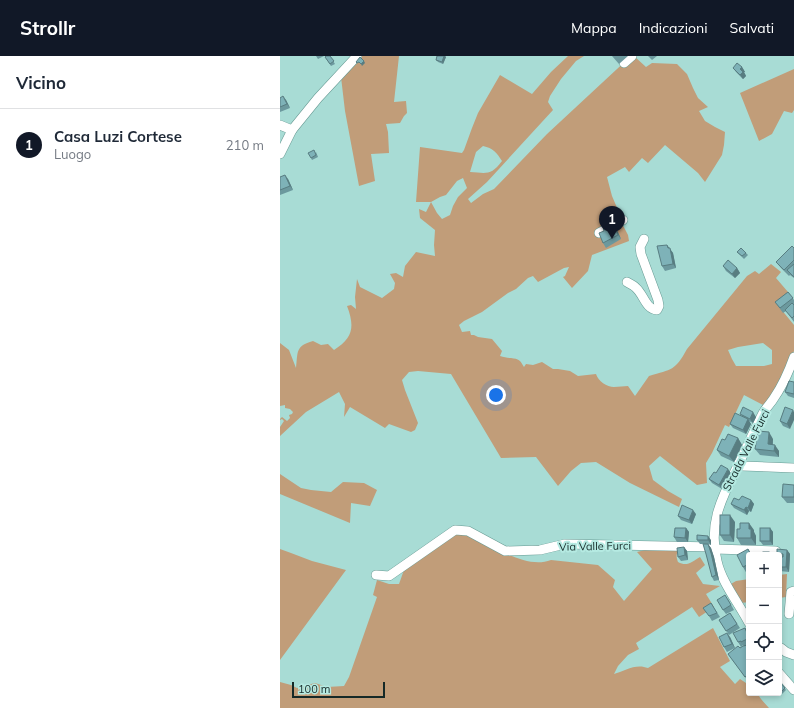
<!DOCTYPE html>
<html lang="it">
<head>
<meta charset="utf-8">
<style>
	body { margin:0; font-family:Mulish,sans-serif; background:#f6f6f7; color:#1f2937 }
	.controls { position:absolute; right:12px; bottom:12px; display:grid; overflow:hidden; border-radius:4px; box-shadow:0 2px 6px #0003 }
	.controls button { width:36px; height:36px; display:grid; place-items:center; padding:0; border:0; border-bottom:1px solid #e0e1e3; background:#fff; color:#1f2937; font:20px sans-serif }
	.scale { position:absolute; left:12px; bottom:10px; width:93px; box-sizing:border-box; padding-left:4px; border:2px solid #152927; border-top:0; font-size:11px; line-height:14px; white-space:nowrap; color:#152927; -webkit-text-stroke:3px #b5eae2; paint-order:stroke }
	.you { position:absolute; left:216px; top:339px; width:14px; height:14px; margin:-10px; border:3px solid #fff; border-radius:50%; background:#1a73e8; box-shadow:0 0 0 6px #1a73e833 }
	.badge { display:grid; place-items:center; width:26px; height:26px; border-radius:50%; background:#111827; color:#fff; font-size:13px; font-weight:700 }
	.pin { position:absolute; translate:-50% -33px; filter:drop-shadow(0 1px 2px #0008) }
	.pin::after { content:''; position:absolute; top:21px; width:14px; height:12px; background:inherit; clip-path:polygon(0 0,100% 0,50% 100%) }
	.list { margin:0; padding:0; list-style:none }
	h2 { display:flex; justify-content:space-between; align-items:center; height:52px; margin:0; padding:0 16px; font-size:17px }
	h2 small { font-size:13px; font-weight:400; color:#747a83 }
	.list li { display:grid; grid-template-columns:26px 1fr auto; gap:12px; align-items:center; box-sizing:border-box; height:72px; padding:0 16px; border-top:1px solid #e0e1e3 }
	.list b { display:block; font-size:15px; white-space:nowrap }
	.list p { margin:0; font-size:13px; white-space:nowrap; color:#747a83 }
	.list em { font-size:13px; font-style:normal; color:#747a83 }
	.icon { flex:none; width:22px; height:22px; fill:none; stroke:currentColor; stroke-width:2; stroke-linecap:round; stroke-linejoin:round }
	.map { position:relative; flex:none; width:514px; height:652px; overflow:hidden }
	header { display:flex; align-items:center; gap:24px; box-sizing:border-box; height:56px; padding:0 20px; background:#111827; color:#fff }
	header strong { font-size:19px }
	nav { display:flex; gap:22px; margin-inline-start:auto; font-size:14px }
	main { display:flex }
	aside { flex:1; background:#fff }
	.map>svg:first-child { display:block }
</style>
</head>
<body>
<header>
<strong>Strollr</strong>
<nav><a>Mappa</a><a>Indicazioni</a><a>Salvati</a></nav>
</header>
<main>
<aside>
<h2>Vicino<small></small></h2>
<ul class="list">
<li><span class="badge">1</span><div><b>Casa Luzi Cortese</b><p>Luogo</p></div><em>210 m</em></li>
</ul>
</aside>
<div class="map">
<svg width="514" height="652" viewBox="0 0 514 652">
	<rect width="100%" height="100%" fill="#a8dcd5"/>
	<g fill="#c19d79" fill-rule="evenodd">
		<path d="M81,0h38l-5,46 12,-1 1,12 -3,3 -4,7 -14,1 2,8 1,21 -18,1 4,27 -16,5 -14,-75 -4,-34z"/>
		<path d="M288,0h16l-8,5 -15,18 -11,17 -2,6 5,8 -66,72 -19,17 3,4 12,-9 11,-5 53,-55 84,-78h3l12,11 6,-4 25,1 10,10 6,14 5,10 10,9 -9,4 6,10 10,6 10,5 -1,13 -2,10 -17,27 -7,-9 -33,-28 -17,18 -6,-5 -13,14 -4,-5 -18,10 5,19 6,14 -2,2 12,23 1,6 -37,14 -4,16 -16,17 -9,-11 2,-1 4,-9 -5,1 -26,14 -5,-6 -5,2 -12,11 -8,4 -26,19 -18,9 -5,4 3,7 8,-1 1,4h3l4,2 14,2 10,12 -2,5c4,1 7,2 11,2 8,1 9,2 13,9l2,-3 7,1 9,-3 11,7h5l12,2 8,5 18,-2c2,7 11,13 18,13 5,0 10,-1 14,-1l7,10 14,-20c23,-7 26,-5 38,-27l60,-73 8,-5 4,3 12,-10 10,8 -5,6 12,14 -12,11 18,22v26l-11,24 -18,31 -21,-11 -15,32 -4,-2 -13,28 -6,10 1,20 -10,2 -37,-29 -11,10 4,14 15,11 14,8 -3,8 -49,-24 -34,-21 -15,1 -10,8 -13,15 -22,-29 -35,1 -50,-84 -33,-3 -9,1 -7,8 3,10 13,33 -3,7 -4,2 -22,-8 -4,4 -35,-21 -6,10 1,-13 -6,-12 -33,20 -26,24v-9l4,-6 -2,-2 -2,1v-1l2,-2 5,4 3,-3 -1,-3 3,-1 1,-2 -3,-3 -5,-1v-3l-5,1v-63l9,7 7,18c2,-16 -1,-22 17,-27l8,4 7,-1 6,6c19,-12 21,-23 13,-44l4,-1 5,4 -1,-12 2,-18 3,8 22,11 12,-9 1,-6 -5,-9 6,-1 7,4 2,-11 11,-14 19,4 -1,-11 1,-15 -15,-12 -1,-9 7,3 5,-10h-15l4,-55 42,6 2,-3 8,-22 6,-15 22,-38 32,19 19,-22zM203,90c10,2 14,7 19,15 -11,15 -16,12 -32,11l6,-20zM183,122l4,10 -9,9 -5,9 -3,9 -8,4 -5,-6 -6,-11 9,-5 6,-2 11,-14zM483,287l9,7v14l-8,2h-28l-4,-7 -4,-9 10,-3z"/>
		<path d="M514,13v41l-2,3 -8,-2 -12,23 -13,7 -19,-48z"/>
		<path d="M0,418l21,14 10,2 20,2 12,-10 21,1 13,7 -7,16 -19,-3 -1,20 -70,-29z"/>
		<path d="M179,477c29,6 63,38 92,27l47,5 17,15 -2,7 11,14 28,-32 -15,-17 8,-2 34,-1c-3,5 -3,8 -1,13 9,5 14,0 22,-5l5,8 -9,8 7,11 17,2 -14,8 8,13 -15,10 -7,-10 -56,36 3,6 -11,6 -10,11 -4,8c10,-3 22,-11 34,-6l65,-40 17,33 -10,6 15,17 5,-5 9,6v8h8l4,6 8,9h-489v-26l11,3 6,3 18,-5 12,4 17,-1 5,-9 28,-80 -4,-2 4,-15 12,4h10l5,-14 48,-33z"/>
		<path d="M0,493l11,4 21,8 34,9 -66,90z"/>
		<path d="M507,518l-1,23 -7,1v-23z"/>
		<path d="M469,523v23l-8,1 -10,-19 5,-3z"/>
	</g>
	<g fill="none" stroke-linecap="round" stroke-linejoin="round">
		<defs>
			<g id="minor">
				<path d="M344,7l8,-7"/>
				<path d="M0,69l12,5"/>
				<path d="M0,98l12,-24 26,-32 39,-42"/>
				<path d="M319,177l24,-13"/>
				<path d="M347,226c3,2 6,3 8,5 9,7 10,22 22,23l2,-4 -1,-6 -17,-46 -1,-7 4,-8"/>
				<path d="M458,408l4,2 52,2"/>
				<path d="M435,493l61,2"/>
				<path d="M96,519l13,1 66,-46 13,1 37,20 35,-1 25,-6 149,3"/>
				<path d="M509,558l2,-22 3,-1"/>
				<path d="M469,567c-11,-21 -27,-40 -32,-62 -10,-42 8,-68 25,-104 7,-15 14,-30 21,-44 3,-5 8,-10 11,-15 9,-13 15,-27 20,-41"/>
				<path d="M501,592l5,4 8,3"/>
				<path d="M499,617l15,17"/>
			</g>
		</defs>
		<use href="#minor" stroke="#679a93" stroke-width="10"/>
		<use href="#minor" stroke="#fff" stroke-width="9"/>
	</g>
	<g fill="#6c999e">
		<path d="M36,0h8l-6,3z"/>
		<path d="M50,0l5,8 -4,2 -6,-9z"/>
		<path d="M157,0h8l1,1 -3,7 -5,-2 -2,-2z"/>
		<path d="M332,0h16l-9,8z"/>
		<path d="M368,0h9l-5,4z"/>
		<path d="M462,11l3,5h-1l2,4 -3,3 -7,-7 -3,-4z"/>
		<path d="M0,42l6,2 4,8 -10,4z"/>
		<path d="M36,96l2,5 -6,3 -1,-2z"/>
		<path d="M0,121l8,2 5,11 -13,5z"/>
		<path d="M329,172l8,2 4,9 -15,9 -3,-5z"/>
		<path d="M387,189l6,8 3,15 -11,3 -3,-5z"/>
		<path d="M514,192v30l-4,-3 -1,1 -8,-8 -5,-6z"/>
		<path d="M457,196l9,1 2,2 -4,4z"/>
		<path d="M443,210l14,2 3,5 -5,5 -9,-7z"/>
		<path d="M508,236l6,8v4l-1,1h1v17l-8,-11 -3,2 -8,-11z"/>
		<path d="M514,326v16l-6,-2 -3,-4z"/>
		<path d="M505,351l5,22 -7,-3 -3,-5z"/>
		<path d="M460,358l16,3 -3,6 -4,-2 2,3 -5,10 -13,-6 -3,-4 12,-8z"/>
		<path d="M458,382l4,7 -8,17 -13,-6 -4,-6 8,-10z"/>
		<path d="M493,383v6l6,6v6l-19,-2 -5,-6z"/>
		<path d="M451,417l-9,16 -10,-6 -3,-4z"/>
		<path d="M514,429v18h-7l-5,-6z"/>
		<path d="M459,444h12l3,4 -3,8 -2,-1 -2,4 -13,-7 -3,-4z"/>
		<path d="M416,458l-4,10 -11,-4 -3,-4z"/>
		<path d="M455,466l-1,20 -10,-1 -4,-6z"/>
		<path d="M406,472l3,4 -1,10h-11l-3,-5z"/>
		<path d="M490,472l3,4v13h-10l-3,-4z"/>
		<path d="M474,474v2l2,4v9h-15l-4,-7z"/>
		<path d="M417,484h14v5l-3,-1 3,4 3,9 5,23 -5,1 -2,-4 -8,-33h-4z"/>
		<path d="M404,491l3,4 1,9 -7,1 -3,-4z"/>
		<path d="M468,493l4,6h-3v18l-2,1 -4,-7z"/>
		<path d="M507,494l3,4 -1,18 -9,-1 -1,-1v-15h-1l-1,-2z"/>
		<path d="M448,543l6,11 -8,4 -3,-4z"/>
		<path d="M431,547l9,14 -8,4 -3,-5z"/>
		<path d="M450,557l10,15 -11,7 -10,-15z"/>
		<path d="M465,572l4,8v8l-3,1 3,1v36l-21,-28 16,-8 -1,-1 -2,2 -3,-5z"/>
		<path d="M450,581l5,11 -8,4 -3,-5z"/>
		<path d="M500,626l6,8 -4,4 -3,-4z"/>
	</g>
	<g fill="#587d81">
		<path d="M164,0h1l1,1 -3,7 -1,-2z"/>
		<path d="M84,5l1,2 -3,3 -1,-2z"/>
		<path d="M462,11l3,5h-1l2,4 -3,3 -3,-4v-6z"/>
		<path d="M3,40l3,4 4,8 -3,-4z"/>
		<path d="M5,119l3,4 5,11 -3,-4z"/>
		<path d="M334,170l3,4 4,9 -3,-4z"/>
		<path d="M387,189l6,8 3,15 -3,-4z"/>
		<path d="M457,212l3,5 -5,5 -3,-4z"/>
		<path d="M513,354l1,2v8l-4,9 -3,-5z"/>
		<path d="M473,356l3,5 -3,6 -3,-4z"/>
		<path d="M468,363l3,5 -5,10 -3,-4z"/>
		<path d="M489,376l4,7 -1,11 -4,-6z"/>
		<path d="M458,382l4,7 -8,17 -5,-6z"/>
		<path d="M495,389l4,6v6l-5,-6z"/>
		<path d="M448,413l3,4 -9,16 -3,-4z"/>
		<path d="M471,444l3,4 -3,8 -3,-4z"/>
		<path d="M466,451l3,4 -2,4 -3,-5z"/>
		<path d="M413,454l3,4 -4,10 -3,-4z"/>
		<path d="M450,459l5,7 -1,20 -4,-7z"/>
		<path d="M469,467l5,7v2l2,4v9l-5,-7 -2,-9z"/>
		<path d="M406,472l3,4 -1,10 -3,-4z"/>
		<path d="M490,472l3,4v13l-3,-4z"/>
		<path d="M428,480l3,4v5l-3,-5z"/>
		<path d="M428,488l3,4 3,9 5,23 -3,-5z"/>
		<path d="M404,491l3,4 1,9 -3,-5z"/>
		<path d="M507,494l3,4 -1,18 -3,-5z"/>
		<path d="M465,572l3,5 1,3v3z"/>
		<path d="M447,577l3,4 5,11 -3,-4z"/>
	</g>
	<g fill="#7eb2b8" stroke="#587d81">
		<path d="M46,0h4l4,5 -4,3 -5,-7z"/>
		<path d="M157,0h7l-2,6 -6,-2z"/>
		<path d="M80,1l4,4 -3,3 -2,-2 -2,1 -1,-1z"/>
		<path d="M457,7l5,4 -2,2 3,3 -3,3 -7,-7z"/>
		<path d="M3,40l4,8 -7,3v-9z"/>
		<path d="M34,94l2,5 -5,3 -3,-5z"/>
		<path d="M5,119l5,11 -10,4v-13z"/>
		<path d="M327,170l1,3 6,-3 4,9 -15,8 -4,-10 5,-2 -1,-4z"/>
		<path d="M387,189l1,3h2l3,16 -11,2 -5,-20z"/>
		<path d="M512,190l2,2v12l-10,10 -8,-8z"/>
		<path d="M461,192l5,5 -4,3 -5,-4z"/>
		<path d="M448,204l9,8 -5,6 -9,-8z"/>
		<path d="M514,208v13l-7,-7z"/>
		<path d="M508,236l5,6 -13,10 -5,-6z"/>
		<path d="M512,247l2,2v11l-2,2 -7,-8z"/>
		<path d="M509,325l5,1v12l-9,-2z"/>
		<path d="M463,351l10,5 -3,7 -10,-5z"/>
		<path d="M505,351l8,3 -6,14 -7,-3z"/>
		<path d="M455,357l13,6 -5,11 -13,-6z"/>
		<path d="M478,375l11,1 -1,12 7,1 -1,6 -19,-2z"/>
		<path d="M448,378l10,4 -9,18 -12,-6 5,-11 3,1z"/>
		<path d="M441,409l7,4 -9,16 -10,-6 5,-7 2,1z"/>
		<path d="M503,428l11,1v12h-12z"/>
		<path d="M462,440l9,4 -3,8 -2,-1 -2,3 -13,-6 3,-6 5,2z"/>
		<path d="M402,449l11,5 -4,10 -11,-4z"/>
		<rect x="440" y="459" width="10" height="20"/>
		<path d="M460,467h9v6h2v9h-14v-9h3z"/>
		<path d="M395,472h11l-1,10 -11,-1z"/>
		<rect x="480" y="472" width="10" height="13"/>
		<path d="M417,479l11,1v4h-11z"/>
		<path d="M423,488h5l3,9 5,22 -4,2 -6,-23z"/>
		<path d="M404,491l1,8 -7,2 -1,-9z"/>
		<path d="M468,493l3,6h-2v9l-6,3 -6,-12z"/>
		<path d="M497,493l10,1 -1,17h-7v-10h4v-3l-6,-1z"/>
		<rect x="483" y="496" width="6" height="3"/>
		<path d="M445,539l6,10 -8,5 -6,-10z"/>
		<path d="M431,547l6,10 -8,3 -6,-8z"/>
		<path d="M450,557l7,11 -11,7 -7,-11z"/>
		<path d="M465,572l4,10 -8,4v-1l-3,1 -5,-9z"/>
		<path d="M447,577l5,11 -8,3 -5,-10z"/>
		<path d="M468,589l1,1v28l-4,3 -17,-23 10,-8 2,2 3,-2z"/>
		<path d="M500,626l5,6 -4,4 -2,-2v-7z"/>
	</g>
	<g text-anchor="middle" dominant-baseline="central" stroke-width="4" stroke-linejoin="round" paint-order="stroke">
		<g font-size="11" fill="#152927" stroke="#b5eae2">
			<text transform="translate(466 394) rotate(-63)">Strada Valle Furci</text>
			<text transform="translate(315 490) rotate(-1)">Via Valle Furci</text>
		</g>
	</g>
</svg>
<div class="controls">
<button>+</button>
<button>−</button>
<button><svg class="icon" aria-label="locate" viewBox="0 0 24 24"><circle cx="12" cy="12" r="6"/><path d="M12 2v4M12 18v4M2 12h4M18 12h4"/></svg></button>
<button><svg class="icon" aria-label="layers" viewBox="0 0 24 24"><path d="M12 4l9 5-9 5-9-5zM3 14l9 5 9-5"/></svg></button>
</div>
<div class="scale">100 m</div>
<div class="you"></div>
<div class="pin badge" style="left:332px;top:183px">1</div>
</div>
</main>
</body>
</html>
